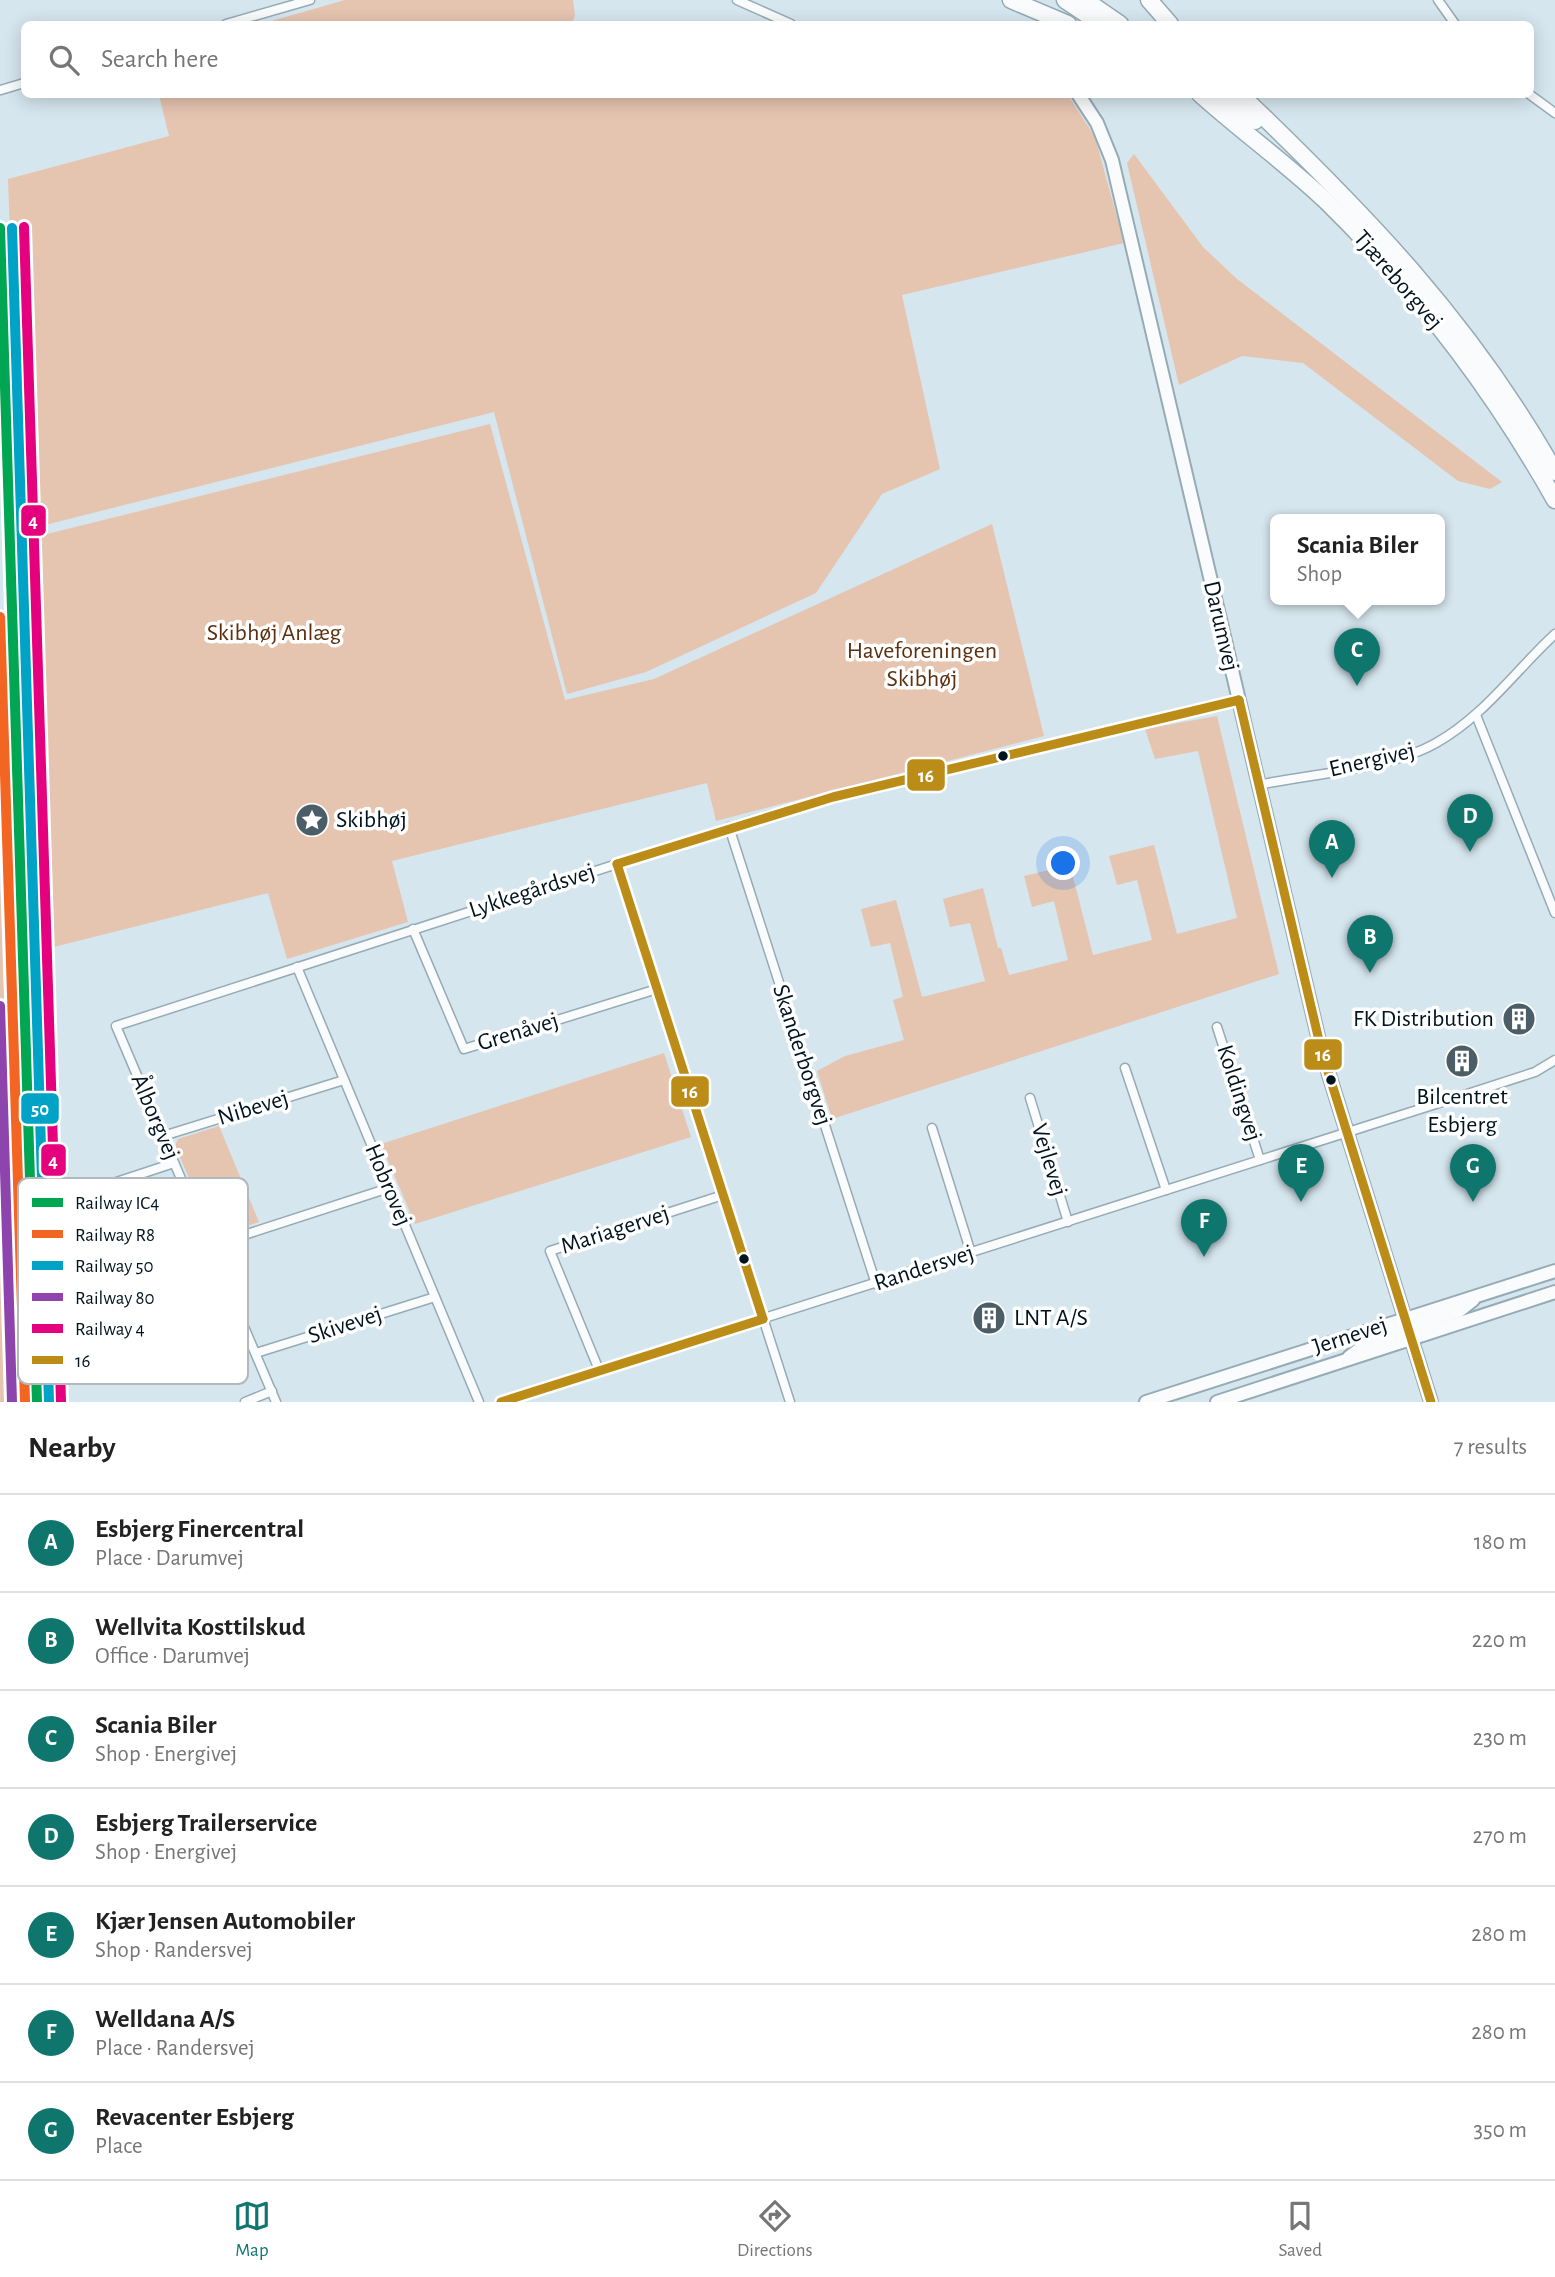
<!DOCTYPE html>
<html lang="en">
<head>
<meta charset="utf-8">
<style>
	body { margin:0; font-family:"Alegreya Sans",sans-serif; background:#f2f2f2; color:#222 }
	.you { position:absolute; left:1064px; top:864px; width:24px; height:24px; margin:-18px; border:5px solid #fff; border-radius:50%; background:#1a73e8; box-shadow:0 0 0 10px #1a73e833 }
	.badge { display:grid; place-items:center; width:46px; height:46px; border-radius:50%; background:#0f766e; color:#fff; font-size:23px; font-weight:700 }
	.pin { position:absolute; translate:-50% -58px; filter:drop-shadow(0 2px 4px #0008) }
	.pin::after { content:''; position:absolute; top:37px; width:24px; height:21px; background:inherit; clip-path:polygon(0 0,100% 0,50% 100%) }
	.popup { position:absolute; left:1270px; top:514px; width:175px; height:91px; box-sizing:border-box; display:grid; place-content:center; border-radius:10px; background:#fff; filter:drop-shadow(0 2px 5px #0005); font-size:23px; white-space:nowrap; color:#767676 }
	.popup b { font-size:26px; color:#222 }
	.popup::after { content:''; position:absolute; left:50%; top:100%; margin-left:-14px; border:14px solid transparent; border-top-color:#fff }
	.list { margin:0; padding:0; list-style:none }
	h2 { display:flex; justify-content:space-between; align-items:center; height:91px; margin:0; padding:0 28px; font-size:30px }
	h2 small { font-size:23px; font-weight:400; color:#767676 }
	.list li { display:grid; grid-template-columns:46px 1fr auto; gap:21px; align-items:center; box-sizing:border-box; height:98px; padding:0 28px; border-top:2px solid #e0e0e0 }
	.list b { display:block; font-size:26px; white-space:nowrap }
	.list p { margin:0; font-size:23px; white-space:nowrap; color:#767676 }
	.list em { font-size:23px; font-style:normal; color:#767676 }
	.icon { flex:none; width:38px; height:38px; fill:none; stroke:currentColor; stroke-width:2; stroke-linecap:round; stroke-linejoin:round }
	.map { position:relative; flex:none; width:1555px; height:1402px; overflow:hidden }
	.search { position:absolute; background:#fff; box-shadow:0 4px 18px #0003; left:21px; right:21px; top:21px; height:77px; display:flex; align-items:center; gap:18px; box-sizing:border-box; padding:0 24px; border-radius:10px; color:#767676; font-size:26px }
	.sheet { height:777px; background:#fff }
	nav { display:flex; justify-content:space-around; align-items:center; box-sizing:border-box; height:98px; border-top:2px solid #e0e0e0; background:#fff; font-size:19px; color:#767676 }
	nav a { display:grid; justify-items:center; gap:4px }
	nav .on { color:#0f766e }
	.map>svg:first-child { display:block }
</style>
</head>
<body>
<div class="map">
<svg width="1555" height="1402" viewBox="0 0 1555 1402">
	<rect width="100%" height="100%" fill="#d6e6ee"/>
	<g fill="#e5c4b0">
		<path d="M345,0h228l2,15 -3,9h-311z"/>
		<path d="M159,95h909l27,42 29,106 -222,52 38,174 -58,25 -66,99 -170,79 -79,22 -73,-282 -473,119 -13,-352 161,-43z"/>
		<path d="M1134,154l69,93 34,32 265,203 -12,7 -32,-8 -155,-118 -61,-7 -63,29 -52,-222z"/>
		<path d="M490,424l75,276 89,-21 338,-155 52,212 -328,85 -9,-38 -315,78 16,61 -121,37 -19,-66 -222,56 19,453h-18l-17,-570 13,-4 -7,-4 -13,-265 4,-20z"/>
		<path d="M1217,716l62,258 -447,145 -15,-48 28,-15 59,-16 -11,-40 10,-3 -13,-54 -19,4 -10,-38 35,-9 26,97 63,-16 -15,-58 -20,4 -7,-28 40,-11 15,60h3l8,27 59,-15 -14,-59 -22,6 -8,-31 46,-11 23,90 59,-15 -15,-60 -20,5 -8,-29 45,-11 23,89 60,-16 -39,-167 -43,8 -10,-30z"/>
		<path d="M0,882l18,520h-18z"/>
		<path d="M664,1053l27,84 -276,87 -34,-80z"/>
		<path d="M219,1126l40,96 -40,13 -6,-2 -38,-87 3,-7z"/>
	</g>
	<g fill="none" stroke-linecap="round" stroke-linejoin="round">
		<defs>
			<g id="street">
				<path d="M737,0l54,24"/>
				<path d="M1438,0l17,24"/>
				<path d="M226,24l84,-24"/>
				<path d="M1,90l23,-7"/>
				<path d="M1529,94l26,19"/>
				<path d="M1476,715l79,198"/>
				<path d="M1258,785c52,-11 133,-16 178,-42 47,-26 80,-73 119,-109"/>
				<path d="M729,827l147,457"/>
				<path d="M617,864l173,538"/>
				<path d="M413,929l51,120 193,-60"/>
				<path d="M297,967l182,435"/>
				<path d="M1217,1027l43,133"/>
				<path d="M1125,1068l41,122"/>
				<path d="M1030,1098l38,124"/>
				<path d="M932,1128l39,125"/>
				<path d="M163,1136l181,-56"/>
				<path d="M89,1191l85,-28"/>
				<path d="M210,1246l179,-58"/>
				<path d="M94,1313l52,-4 78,-30"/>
				<path d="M256,1353l179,-56"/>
				<path d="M599,1370l-49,-119 173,-56"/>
				<path d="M245,1402l27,-11"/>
				<path d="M276,1402l-160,-376 637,-206 123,-34 363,-86"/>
				<path d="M501,1402l960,-306 74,-24 20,-12"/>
			</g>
			<g id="secondary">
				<path d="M1078,94l19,29 15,37 209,889 110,353"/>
				<path d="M1410,1339l4,-13 45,-15 14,-11"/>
				<path d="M1349,1357l16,-12 34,-13 4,-13"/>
				<path d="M1146,1402l409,-131"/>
				<path d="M1217,1402l338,-110"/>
			</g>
			<g id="highway">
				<path d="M1011,0l57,24"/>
				<path d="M1065,0l36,24"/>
				<path d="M1085,0l35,24"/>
				<path d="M1149,0l21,24"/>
				<path d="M1200,94c41,37 86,69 126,107 91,89 167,189 229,299"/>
				<path d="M1220,94l35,27"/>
				<path d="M1240,94c125,120 229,226 315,378"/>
			</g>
		</defs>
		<use href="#street" stroke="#95abb5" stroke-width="11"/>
		<use href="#secondary" stroke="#95abb5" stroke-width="16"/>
		<use href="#highway" stroke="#95abb5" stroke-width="19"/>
		<use href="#street" stroke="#f9fbfc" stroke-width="8"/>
		<use href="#secondary" stroke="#f9fbfc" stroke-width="12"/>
		<use href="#highway" stroke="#f9fbfc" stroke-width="16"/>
		<defs>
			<g id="bus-1">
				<path d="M1239,700l82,349 110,353"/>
				<path d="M617,864l216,-67 406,-97"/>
				<path d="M617,864l146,455"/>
				<path d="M501,1402l262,-83"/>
			</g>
		</defs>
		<use href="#bus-1" stroke="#fff" stroke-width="14"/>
		<use href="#bus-1" stroke="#bc8c18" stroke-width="9"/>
		<defs>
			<path id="rail-1" d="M0,228l37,1174"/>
			<path id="rail-2" d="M0,617l25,785"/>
			<path id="rail-3" d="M12,228l37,1174"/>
			<path id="rail-4" d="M0,1006l12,396"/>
			<path id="rail-5" d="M24,227l37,1174"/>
		</defs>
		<use href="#rail-1" stroke="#fff" stroke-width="16"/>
		<use href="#rail-2" stroke="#fff" stroke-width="16"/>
		<use href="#rail-3" stroke="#fff" stroke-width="16"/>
		<use href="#rail-4" stroke="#fff" stroke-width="16"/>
		<use href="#rail-5" stroke="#fff" stroke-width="16"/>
		<use href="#rail-1" stroke="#00a651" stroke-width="10"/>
		<use href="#rail-2" stroke="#f26522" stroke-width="10"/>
		<use href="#rail-3" stroke="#00a2c5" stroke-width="10"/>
		<use href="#rail-4" stroke="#8e44ad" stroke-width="10"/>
		<use href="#rail-5" stroke="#e5007d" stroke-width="10"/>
	</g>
	<defs>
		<symbol id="sight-disc" viewBox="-11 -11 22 22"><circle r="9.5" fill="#4b5e67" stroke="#fff"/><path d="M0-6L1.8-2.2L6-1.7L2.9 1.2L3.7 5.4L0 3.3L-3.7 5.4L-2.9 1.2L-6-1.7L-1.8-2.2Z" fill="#fff"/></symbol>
		<symbol id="building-disc" viewBox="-11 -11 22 22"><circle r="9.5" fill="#4b5e67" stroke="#fff"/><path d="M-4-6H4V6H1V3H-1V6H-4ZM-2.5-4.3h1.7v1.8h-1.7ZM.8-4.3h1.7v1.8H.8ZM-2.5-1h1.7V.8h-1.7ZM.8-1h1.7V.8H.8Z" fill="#fff"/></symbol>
	</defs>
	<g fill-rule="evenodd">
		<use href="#sight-disc" x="293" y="801" width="38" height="38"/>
		<use href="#building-disc" x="1500" y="1000" width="38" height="38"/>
		<use href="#building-disc" x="1443" y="1042" width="38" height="38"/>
		<use href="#building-disc" x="970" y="1299" width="38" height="38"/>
	</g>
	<g fill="#00141f" stroke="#fff" stroke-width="2.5">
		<circle cx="1003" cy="756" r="6"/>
		<circle cx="1331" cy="1080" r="6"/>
		<circle cx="744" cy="1259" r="6"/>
	</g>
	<g text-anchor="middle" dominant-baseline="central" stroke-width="7" stroke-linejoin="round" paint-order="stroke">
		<g font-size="24" fill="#00141f" stroke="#fff">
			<text transform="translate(1398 280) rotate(49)">Tjæreborgvej</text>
			<text transform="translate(1221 626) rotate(77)">Darumvej</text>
			<text transform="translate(1372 760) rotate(-13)">Energivej</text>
			<text transform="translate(532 891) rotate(-18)">Lykkegårdsvej</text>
			<text transform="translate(518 1032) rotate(-17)">Grenåvej</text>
			<text transform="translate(802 1055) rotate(72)">Skanderborgvej</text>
			<text transform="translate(1239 1093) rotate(72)">Koldingvej</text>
			<text transform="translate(253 1108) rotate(-17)">Nibevej</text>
			<text transform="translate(155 1117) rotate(67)">Ålborgvej</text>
			<text transform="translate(1049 1160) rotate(73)">Vejlevej</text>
			<text transform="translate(388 1185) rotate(67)">Hobrovej</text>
			<text transform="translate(615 1230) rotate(-18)">Mariagervej</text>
			<text transform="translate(924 1268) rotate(-18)">Randersvej</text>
			<text transform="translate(345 1325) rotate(-18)">Skivevej</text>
			<text transform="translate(1350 1336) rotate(-18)">Jernevej</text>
		</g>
		<g font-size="24" fill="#5b2f0f" stroke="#fff">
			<text x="274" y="633">Skibhøj Anlæg</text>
			<text x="922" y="651">Haveforeningen<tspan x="922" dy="28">Skibhøj</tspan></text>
		</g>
		<g font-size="24" fill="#00141f" stroke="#fff" text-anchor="start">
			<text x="336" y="820">Skibhøj</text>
			<text x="1494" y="1019" text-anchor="end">FK Distribution</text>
			<text x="1462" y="1097" text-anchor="middle">Bilcentret<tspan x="1462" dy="28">Esbjerg</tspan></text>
			<text x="1014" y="1318">LNT A/S</text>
		</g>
	</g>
	<rect x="18" y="1178" width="230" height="206" rx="10" fill="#fff" stroke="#b2b8bc" stroke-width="2"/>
	<rect x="32" y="1198" width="31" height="9" fill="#00a651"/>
	<rect x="32" y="1230" width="31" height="8" fill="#f26522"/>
	<rect x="32" y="1261" width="31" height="9" fill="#00a2c5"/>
	<rect x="32" y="1293" width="31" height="8" fill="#8e44ad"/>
	<rect x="32" y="1324" width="31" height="9" fill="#e5007d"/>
	<rect x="32" y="1356" width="31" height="8" fill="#bc8c18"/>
	<g font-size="19" fill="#00141f">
		<text x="75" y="1209">Railway IC4</text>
		<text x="75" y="1241">Railway R8</text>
		<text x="75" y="1272">Railway 50</text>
		<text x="75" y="1304">Railway 80</text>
		<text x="75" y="1335">Railway 4</text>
		<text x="75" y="1367">16</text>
	</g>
	<g stroke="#fff" stroke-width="2.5">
		<rect x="20" y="504" width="27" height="33" rx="7" fill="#e5007d"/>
		<rect x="906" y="758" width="40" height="34" rx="7" fill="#bc8c18"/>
		<rect x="1303" y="1038" width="40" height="33" rx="7" fill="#bc8c18"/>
		<rect x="670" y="1075" width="40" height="33" rx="7" fill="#bc8c18"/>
		<rect x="20" y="1092" width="40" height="33" rx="7" fill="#00a2c5"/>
		<rect x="40" y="1143" width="27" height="34" rx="7" fill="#e5007d"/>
	</g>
	<g font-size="19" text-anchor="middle" font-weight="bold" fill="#fff">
		<text x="33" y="527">4</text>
		<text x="926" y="782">16</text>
		<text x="1323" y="1061">16</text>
		<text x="690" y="1098">16</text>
		<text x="40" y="1115">50</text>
		<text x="53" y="1167">4</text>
	</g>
</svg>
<div class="you"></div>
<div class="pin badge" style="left:1332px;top:878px">A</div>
<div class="pin badge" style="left:1370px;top:973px">B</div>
<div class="pin badge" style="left:1357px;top:686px">C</div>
<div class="popup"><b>Scania Biler</b>Shop</div>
<div class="pin badge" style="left:1470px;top:852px">D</div>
<div class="pin badge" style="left:1301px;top:1202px">E</div>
<div class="pin badge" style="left:1204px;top:1257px">F</div>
<div class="pin badge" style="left:1473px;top:1202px">G</div>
<div class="search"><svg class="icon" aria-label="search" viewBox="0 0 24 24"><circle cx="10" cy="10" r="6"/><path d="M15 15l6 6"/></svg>Search here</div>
</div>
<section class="sheet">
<h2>Nearby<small>7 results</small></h2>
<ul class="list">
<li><span class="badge">A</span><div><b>Esbjerg Finercentral</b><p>Place · Darumvej</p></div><em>180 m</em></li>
<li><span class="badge">B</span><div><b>Wellvita Kosttilskud</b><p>Office · Darumvej</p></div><em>220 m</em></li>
<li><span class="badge">C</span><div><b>Scania Biler</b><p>Shop · Energivej</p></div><em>230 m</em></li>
<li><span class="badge">D</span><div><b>Esbjerg Trailerservice</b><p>Shop · Energivej</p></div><em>270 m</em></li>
<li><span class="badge">E</span><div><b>Kjær Jensen Automobiler</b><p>Shop · Randersvej</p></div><em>280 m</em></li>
<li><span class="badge">F</span><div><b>Welldana A/S</b><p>Place · Randersvej</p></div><em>280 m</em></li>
<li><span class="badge">G</span><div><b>Revacenter Esbjerg</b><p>Place</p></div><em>350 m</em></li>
</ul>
</section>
<nav>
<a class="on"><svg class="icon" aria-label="map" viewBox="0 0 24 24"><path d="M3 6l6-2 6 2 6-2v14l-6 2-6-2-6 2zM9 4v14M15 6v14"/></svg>Map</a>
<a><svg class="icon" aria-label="directions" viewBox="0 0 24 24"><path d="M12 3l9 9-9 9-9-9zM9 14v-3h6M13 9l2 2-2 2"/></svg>Directions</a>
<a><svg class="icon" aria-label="saved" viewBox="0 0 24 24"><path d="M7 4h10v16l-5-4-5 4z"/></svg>Saved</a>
</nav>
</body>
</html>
